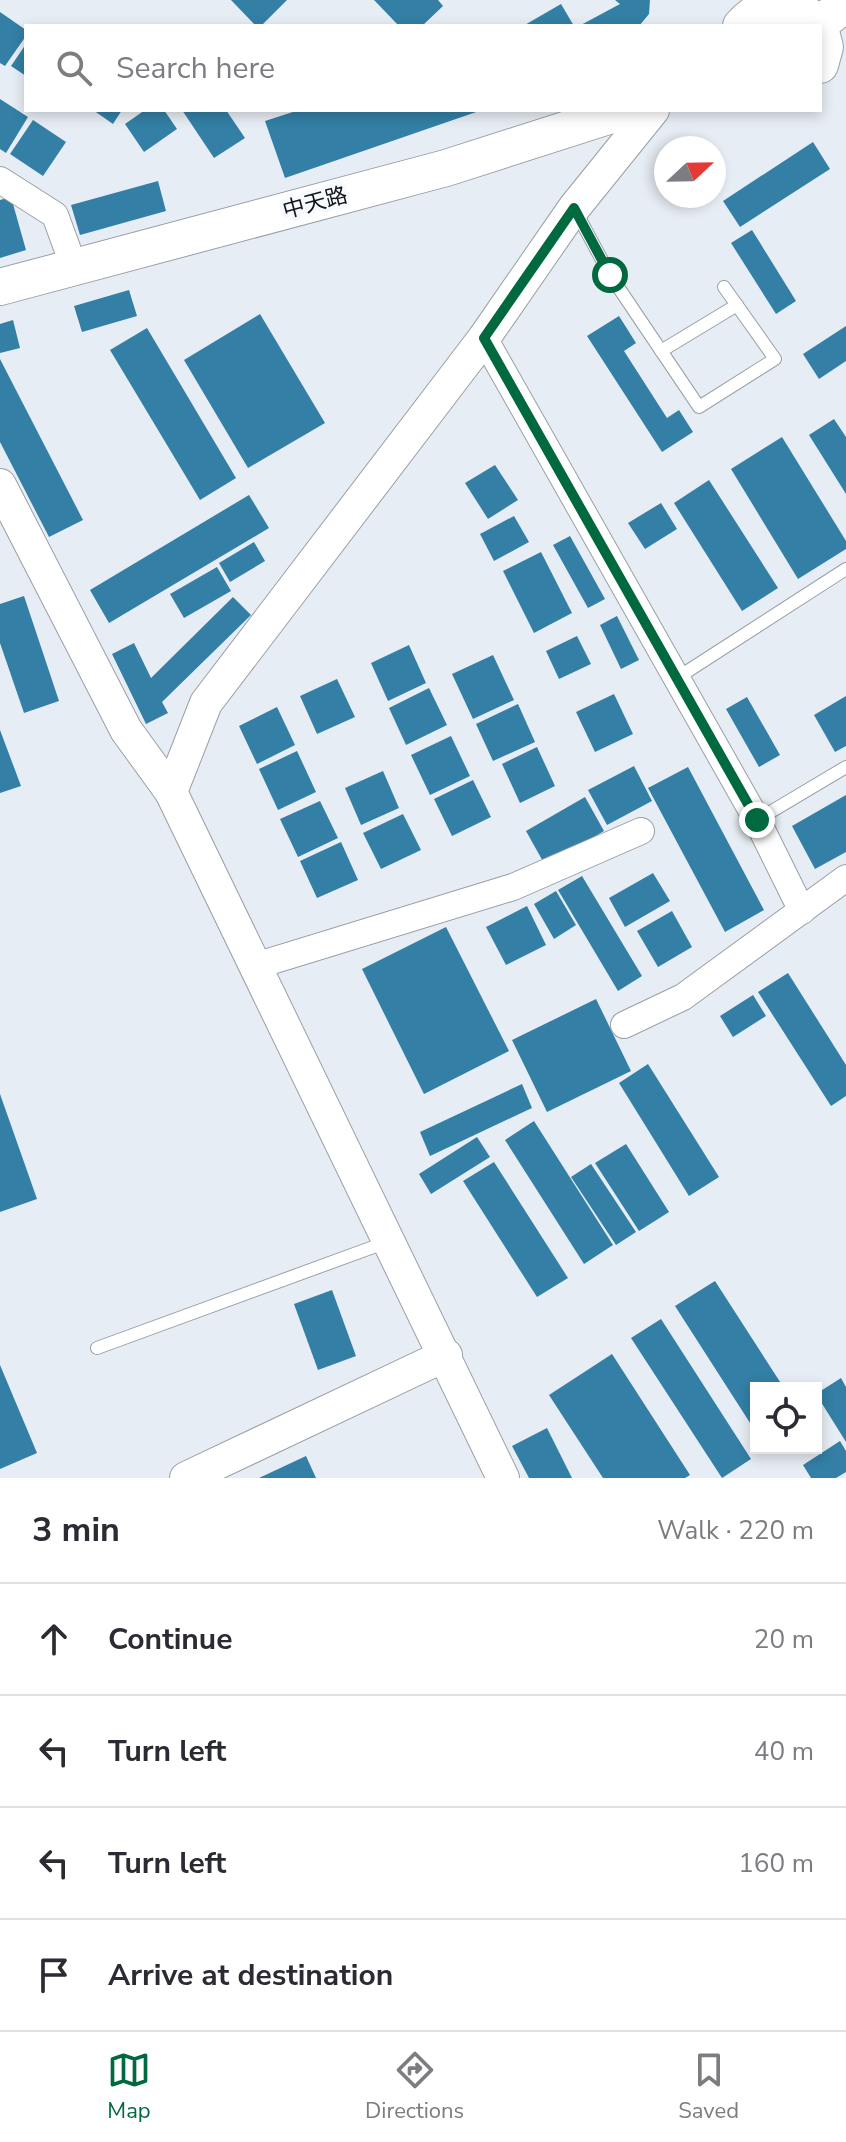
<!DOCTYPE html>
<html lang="en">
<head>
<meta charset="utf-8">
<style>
	body { margin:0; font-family:"Nunito Sans","Noto Sans SC",sans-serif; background:#f7f7f7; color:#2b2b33 }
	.controls { position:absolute; right:24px; bottom:24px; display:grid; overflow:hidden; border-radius:0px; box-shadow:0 4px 12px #0003 }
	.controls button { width:72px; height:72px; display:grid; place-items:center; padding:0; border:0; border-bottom:2px solid #e1e1e2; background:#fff; color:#2b2b33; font:40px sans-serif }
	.compass { position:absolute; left:654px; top:136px; width:72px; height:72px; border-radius:50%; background:#fff; box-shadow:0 4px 12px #0003; rotate:68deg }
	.stop { position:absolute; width:24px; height:24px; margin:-18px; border:6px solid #00693f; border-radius:50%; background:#fff }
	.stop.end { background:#00693f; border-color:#fff; box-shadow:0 2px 8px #0008 }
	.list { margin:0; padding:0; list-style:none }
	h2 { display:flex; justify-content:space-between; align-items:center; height:104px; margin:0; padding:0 32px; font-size:34px }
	h2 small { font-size:26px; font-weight:400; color:#7c7c81 }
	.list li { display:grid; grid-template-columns:52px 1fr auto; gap:24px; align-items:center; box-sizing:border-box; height:112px; padding:0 32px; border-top:2px solid #e1e1e2 }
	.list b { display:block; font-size:30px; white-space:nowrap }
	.list em { font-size:26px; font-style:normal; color:#7c7c81 }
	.icon { flex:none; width:44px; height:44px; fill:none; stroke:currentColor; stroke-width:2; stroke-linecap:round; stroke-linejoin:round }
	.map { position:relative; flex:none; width:846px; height:1478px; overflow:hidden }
	.search { position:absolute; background:#fff; box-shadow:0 4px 12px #0003; left:24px; right:24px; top:24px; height:88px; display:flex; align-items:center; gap:20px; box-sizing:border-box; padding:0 28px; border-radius:0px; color:#7c7c81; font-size:30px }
	.sheet { height:552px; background:#fff }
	nav { display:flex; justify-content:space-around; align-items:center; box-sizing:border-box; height:112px; border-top:2px solid #e1e1e2; background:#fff; font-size:22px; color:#7c7c81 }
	nav a { display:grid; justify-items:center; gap:4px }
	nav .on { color:#00693f }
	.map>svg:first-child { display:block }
</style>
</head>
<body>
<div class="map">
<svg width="846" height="1478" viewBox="0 0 846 1478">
	<rect width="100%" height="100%" fill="#e7edf4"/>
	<g fill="#337fa5">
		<path d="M231,0h56l-26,26h-5z"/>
		<path d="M374,0h64l5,6 -21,20h-23z"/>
		<path d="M615,0h35l-1,14 -10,12h-60l41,-22z"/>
		<path d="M561,4l13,22h-51z"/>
		<path d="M0,12l26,18v6l-21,30 -5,-3z"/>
		<path d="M26,44v32l-15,-10z"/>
		<path d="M0,99l28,18 -22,36 -6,-4z"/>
		<path d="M93,110h29l-9,14z"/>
		<path d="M145,110h19l13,19 -33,23 -19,-28z"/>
		<path d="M182,110h44l19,28 -31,20z"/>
		<path d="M299,110h183l-197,68 -20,-57z"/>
		<path d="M33,120l33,22 -23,34 -33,-22z"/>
		<path d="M813,142l17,27 -90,58 -17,-26z"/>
		<path d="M158,181l8,30 -86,24 -9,-30z"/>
		<path d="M11,197l15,53 -26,8v-58z"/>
		<path d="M752,230l44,71 -20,13 -45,-71z"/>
		<path d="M129,290l8,26 -55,16 -8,-26z"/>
		<path d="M260,314l65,109 -77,45 -64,-108z"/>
		<path d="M619,316l17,27 -12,8 43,67 12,-8 14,22 -31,20 -75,-116z"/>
		<path d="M13,320l7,28 -20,5v-29z"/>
		<path d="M846,326v35l-27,18 -16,-25z"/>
		<path d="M147,328l89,150 -36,22 -90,-150z"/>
		<path d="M0,359l83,161 -34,17 -49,-95z"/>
		<path d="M834,419l12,18v57l-37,-59z"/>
		<path d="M782,437l64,104v8l-48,30 -67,-110z"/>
		<path d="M495,465l23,35 -30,19 -23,-36z"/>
		<path d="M709,480l69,108 -36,23 -68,-108z"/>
		<path d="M249,495l20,33 -160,95 -19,-33z"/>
		<path d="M661,503l16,26 -32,20 -17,-26z"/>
		<path d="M514,516l15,26 -35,19 -14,-27z"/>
		<path d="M570,536l35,63 -17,9 -35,-63z"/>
		<path d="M254,542l11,19 -35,21 -11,-19z"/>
		<path d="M541,552l31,61 -38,20 -31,-62z"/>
		<path d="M217,567l14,24 -47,27 -14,-24z"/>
		<path d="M24,596l35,105 -35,12 -24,-70v-39z"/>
		<path d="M233,597l18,18 -89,87 6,11 -22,11 -34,-70 22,-11 17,35z"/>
		<path d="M617,616l22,44 -18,9 -21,-44z"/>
		<path d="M577,636l14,28 -32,15 -13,-28z"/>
		<path d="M409,645l17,38 -38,18 -17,-38z"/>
		<path d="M493,655l21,45 -41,19 -21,-45z"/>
		<path d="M337,679l18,38 -38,17 -17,-38z"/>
		<path d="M429,688l18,37 -41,20 -17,-37z"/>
		<path d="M614,694l19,40 -38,18 -19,-40z"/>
		<path d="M846,696v50l-11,6 -21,-37z"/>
		<path d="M747,697l33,58 -21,12 -33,-58z"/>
		<path d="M518,704l17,38 -42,19 -17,-37z"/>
		<path d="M277,707l18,38 -38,19 -18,-38z"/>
		<path d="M0,730l21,56 -21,7z"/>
		<path d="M451,736l19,40 -40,19 -19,-40z"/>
		<path d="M537,747l18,39 -35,17 -18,-39z"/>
		<path d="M297,751l19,41 -38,18 -19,-41z"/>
		<path d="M634,766l18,35 -45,24 -19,-35z"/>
		<path d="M688,767l76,143 -39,22 -77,-144z"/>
		<path d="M383,771l16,37 -38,17 -16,-37z"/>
		<path d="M473,780l18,37 -39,19 -18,-37z"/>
		<path d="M846,795v57l-31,17 -23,-43z"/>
		<path d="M585,797l19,34 -59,34 -19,-34z"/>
		<path d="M320,801l18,37 -40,19 -18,-38z"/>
		<path d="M403,814l18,36 -40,19 -18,-36z"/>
		<path d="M341,842l17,38 -41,18 -17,-37z"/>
		<path d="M653,873l17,28 -45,26 -16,-29z"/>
		<path d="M582,876l60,100 -24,15 -60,-101z"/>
		<path d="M556,891l20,34 -22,14 -20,-35z"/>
		<path d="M527,906l19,39 -40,20 -20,-38z"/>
		<path d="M672,911l20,36 -34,20 -21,-36z"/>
		<path d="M446,927l63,124 -85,43 -62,-125z"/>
		<path d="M788,973l58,92v31l-15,10 -73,-114z"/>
		<path d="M753,995l13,21 -33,21 -13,-21z"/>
		<path d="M596,999l35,72 -84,41 -35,-72z"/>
		<path d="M648,1064l71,113 -30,19 -70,-113z"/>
		<path d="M522,1084l10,24 -102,48 -10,-24z"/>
		<path d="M0,1094l37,105 -37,13z"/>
		<path d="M534,1121l79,124 -29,19 -79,-124z"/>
		<path d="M477,1137l13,20 -59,37 -12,-20z"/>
		<path d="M626,1144l43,68 -30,19 -44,-68z"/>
		<path d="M494,1162l74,116 -31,19 -74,-116z"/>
		<path d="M591,1164l45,68 -20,13 -45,-68z"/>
		<path d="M715,1281l69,107h-28v36l-4,2 -77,-120z"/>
		<path d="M332,1290l24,66 -38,14 -24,-66z"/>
		<path d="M661,1319l90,140 -29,19 -91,-140z"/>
		<path d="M612,1354l78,121 -5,3h-82l-54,-83z"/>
		<path d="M0,1365l37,88 -37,16z"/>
		<path d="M841,1378l5,9v55l-30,-48z"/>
		<path d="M547,1428l25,50h-43l-17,-32z"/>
		<path d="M840,1441l6,10v21l-10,6h-25l-8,-13z"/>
		<path d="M306,1456l10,22h-57z"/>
	</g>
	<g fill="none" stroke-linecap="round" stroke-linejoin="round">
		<defs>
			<g id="service">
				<path d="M575,210l35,65 89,132 76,-48 -51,-72"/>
				<path d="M661,351l76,-46"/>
				<path d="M677,678l169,-109"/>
				<path d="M757,820l89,-53"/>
				<path d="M97,1348l290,-106"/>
			</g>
			<g id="minor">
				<path d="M0,180l55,35 19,52"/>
				<path d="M484,338l273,482 45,91"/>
				<path d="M255,966l258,-79 128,-56"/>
				<path d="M624,1025l59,-28 163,-119"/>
			</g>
			<g id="tertiary">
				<path d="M0,485l126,245 45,62"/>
				<path d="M186,1478l260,-123"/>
				<path d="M503,1478l-332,-686 35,-89 278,-365 90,-130 79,-98"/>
			</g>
			<g id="secondary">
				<path d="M819,24l27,-20"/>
				<path d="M741,26c22,-26 56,-26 78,0"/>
				<path d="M820,28l5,19 -5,18"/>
				<path d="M0,287l446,-119 181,-58"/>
			</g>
		</defs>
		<use href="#service" stroke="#9a9fa6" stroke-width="14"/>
		<use href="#minor" stroke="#9a9fa6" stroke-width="28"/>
		<use href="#tertiary" stroke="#9a9fa6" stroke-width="34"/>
		<use href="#secondary" stroke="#9a9fa6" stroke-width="38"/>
		<use href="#service" stroke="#fff" stroke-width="12"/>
		<use href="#minor" stroke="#fff" stroke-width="26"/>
		<use href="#tertiary" stroke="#fff" stroke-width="32"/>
		<use href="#secondary" stroke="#fff" stroke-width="36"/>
	</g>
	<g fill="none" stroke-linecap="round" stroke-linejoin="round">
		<path stroke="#00693f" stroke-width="10" d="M610,275l-36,-67 -90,130 273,482"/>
	</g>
	<g text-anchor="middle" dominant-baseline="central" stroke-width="8" stroke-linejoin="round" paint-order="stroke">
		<g font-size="22" fill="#131518" stroke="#f6fafe">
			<text transform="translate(315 203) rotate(-15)">中天路</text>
		</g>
	</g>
</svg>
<div class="controls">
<button><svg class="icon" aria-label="locate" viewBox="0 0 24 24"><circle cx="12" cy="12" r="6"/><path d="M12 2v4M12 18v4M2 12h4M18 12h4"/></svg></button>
</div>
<svg class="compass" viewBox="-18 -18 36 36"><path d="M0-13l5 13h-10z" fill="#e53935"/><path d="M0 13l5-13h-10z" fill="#7c7c81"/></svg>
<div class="stop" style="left:610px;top:275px"></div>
<div class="stop end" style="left:757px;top:820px"></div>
<div class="search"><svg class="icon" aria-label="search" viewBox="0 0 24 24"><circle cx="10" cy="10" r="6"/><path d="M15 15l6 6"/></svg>Search here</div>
</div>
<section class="sheet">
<h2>3 min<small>Walk · 220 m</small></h2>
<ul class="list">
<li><svg class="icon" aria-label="ahead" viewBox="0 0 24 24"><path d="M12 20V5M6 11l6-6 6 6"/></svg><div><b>Continue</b></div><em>20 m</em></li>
<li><svg class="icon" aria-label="left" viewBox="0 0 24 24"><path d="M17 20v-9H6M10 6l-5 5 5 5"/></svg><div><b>Turn left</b></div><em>40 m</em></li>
<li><svg class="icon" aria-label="left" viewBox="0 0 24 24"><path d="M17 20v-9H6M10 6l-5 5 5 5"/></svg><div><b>Turn left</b></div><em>160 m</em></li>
<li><svg class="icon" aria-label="arrive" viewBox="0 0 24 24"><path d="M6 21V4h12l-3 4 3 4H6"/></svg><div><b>Arrive at destination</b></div></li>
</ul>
</section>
<nav>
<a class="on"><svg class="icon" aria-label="map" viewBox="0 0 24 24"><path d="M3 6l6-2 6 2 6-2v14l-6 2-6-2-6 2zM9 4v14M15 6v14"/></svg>Map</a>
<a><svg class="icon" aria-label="directions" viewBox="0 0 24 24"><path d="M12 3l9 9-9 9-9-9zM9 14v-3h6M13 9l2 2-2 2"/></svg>Directions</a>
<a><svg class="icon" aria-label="saved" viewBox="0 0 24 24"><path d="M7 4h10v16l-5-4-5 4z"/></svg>Saved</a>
</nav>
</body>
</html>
